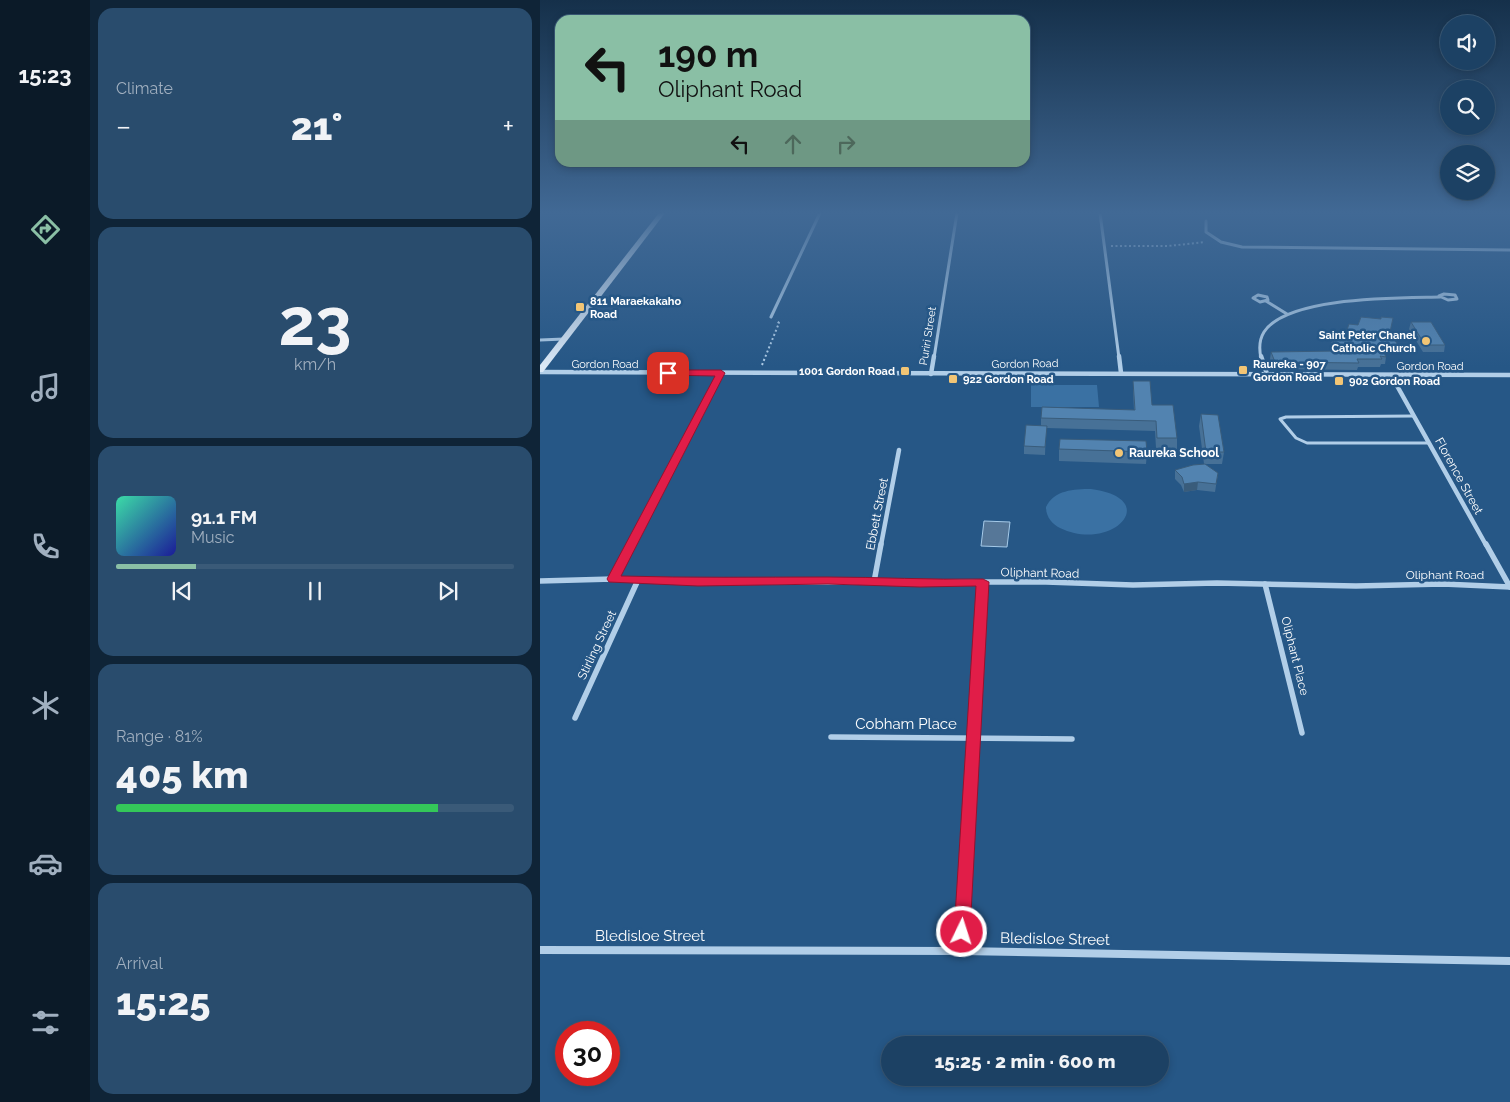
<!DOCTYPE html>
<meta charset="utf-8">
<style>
:root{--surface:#1c4164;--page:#294c6d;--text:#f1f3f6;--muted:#a0afbf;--line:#3a5a78;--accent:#8abfa5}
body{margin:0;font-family:Raleway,sans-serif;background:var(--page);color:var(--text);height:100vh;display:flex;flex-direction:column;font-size:19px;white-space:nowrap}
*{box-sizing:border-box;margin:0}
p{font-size:16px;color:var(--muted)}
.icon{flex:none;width:28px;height:28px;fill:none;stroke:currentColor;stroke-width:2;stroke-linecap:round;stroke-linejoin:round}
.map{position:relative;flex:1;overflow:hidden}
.details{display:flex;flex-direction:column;gap:8px;padding:8px;background:#0f2437;width:450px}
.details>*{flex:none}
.banner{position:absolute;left:15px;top:15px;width:475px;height:152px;border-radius:15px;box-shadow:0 2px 8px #0003,0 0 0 1px var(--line);background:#8abfa5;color:#111;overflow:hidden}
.fabs{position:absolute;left:900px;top:15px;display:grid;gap:10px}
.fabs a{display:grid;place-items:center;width:55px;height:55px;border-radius:50%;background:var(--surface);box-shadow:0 2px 8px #0003,0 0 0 1px var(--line);font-size:25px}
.speed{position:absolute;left:15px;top:1021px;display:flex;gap:10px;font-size:25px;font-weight:700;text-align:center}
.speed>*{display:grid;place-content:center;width:65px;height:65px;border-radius:50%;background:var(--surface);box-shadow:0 2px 8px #0003,0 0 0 1px var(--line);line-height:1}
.speed .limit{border:8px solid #d22;background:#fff;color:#111}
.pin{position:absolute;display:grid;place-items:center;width:42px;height:42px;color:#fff;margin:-21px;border-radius:10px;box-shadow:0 2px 8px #0006}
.me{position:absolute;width:55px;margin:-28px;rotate:4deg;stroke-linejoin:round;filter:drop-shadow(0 0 4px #0008)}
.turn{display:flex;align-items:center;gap:18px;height:105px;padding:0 20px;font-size:22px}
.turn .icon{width:65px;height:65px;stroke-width:2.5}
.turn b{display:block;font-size:35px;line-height:42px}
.lanes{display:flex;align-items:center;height:48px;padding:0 20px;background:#0003;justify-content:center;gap:25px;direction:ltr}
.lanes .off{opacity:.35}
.big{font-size:38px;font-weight:800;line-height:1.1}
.details .widget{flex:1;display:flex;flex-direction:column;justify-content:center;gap:8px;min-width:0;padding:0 18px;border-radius:15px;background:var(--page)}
.details .dial{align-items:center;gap:0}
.dial b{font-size:65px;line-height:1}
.song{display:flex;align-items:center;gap:15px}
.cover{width:60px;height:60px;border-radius:8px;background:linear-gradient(135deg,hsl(160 70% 55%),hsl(240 70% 35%))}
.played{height:5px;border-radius:2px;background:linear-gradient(90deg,var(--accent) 20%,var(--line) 20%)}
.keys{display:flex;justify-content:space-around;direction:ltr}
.heat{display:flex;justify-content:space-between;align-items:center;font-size:28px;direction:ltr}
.charge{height:8px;border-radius:4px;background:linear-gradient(90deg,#34c759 81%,var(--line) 0)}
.trip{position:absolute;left:341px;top:1036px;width:288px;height:50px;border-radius:25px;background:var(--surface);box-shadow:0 2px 8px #0003,0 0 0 1px var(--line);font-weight:800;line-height:50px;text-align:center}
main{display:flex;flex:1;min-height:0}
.tab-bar{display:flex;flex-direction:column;width:90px;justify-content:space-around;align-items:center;background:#0b1a28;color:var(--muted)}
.tab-bar .icon{width:35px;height:35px}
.tab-bar .on{color:var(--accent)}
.tab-bar b{font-size:22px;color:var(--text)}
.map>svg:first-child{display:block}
.green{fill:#3a71a3}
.water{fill:#567798;stroke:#a5cae9}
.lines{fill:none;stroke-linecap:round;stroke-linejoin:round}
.path{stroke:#b1cee8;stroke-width:2;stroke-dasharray:2 2.5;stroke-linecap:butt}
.service{stroke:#b1cee8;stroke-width:3}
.minor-far3{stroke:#b1cee8;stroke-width:3}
.minor-far2{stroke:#b1cee8;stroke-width:4.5}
.minor-far1{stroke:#b1cee8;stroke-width:5.5}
.minor{stroke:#b1cee8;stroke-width:8}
.secondary{fill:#dbe9f7;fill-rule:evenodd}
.wall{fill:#477197}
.shaded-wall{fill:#395c7b}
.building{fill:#5283b0;stroke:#395c7b}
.route{fill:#e11d48;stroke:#92132f}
.poi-dot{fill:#f2c575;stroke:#265786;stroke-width:2}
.labels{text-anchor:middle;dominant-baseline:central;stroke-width:5;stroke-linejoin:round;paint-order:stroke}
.far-poi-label{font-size:11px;font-weight:bold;fill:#fff;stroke:#265786;text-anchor:start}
.far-street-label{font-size:11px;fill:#fff;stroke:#265786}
.poi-label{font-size:12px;font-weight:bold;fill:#fff;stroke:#265786;text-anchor:start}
.street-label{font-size:12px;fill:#fff;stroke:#265786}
.near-street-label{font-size:15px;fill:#fff;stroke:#265786}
</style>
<main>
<nav class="tab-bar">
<b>15:23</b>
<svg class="icon on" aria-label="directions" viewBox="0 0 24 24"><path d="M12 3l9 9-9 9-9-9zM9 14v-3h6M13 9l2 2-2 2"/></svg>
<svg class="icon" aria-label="music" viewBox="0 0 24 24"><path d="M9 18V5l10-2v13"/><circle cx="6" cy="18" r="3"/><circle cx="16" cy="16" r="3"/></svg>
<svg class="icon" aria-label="phone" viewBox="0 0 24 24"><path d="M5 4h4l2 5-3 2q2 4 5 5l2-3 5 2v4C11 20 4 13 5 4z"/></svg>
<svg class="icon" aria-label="climate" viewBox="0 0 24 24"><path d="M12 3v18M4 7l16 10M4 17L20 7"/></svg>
<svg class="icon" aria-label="car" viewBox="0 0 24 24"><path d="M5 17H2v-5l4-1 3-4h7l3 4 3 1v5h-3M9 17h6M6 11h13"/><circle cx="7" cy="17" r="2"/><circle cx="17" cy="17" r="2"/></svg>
<svg class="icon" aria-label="filters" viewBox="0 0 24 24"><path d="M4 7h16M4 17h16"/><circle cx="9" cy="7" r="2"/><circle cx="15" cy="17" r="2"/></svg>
</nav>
<section class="details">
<div class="widget"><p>Climate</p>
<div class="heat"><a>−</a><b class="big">21°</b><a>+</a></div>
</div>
<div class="widget dial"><b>23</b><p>km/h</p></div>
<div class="widget">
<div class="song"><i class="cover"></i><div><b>91.1 FM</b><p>Music</p></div></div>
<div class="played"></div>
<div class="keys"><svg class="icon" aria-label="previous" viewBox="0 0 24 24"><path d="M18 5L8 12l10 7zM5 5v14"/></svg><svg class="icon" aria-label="pause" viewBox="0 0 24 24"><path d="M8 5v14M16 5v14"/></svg><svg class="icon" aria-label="next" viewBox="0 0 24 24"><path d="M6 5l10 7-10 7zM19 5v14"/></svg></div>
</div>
<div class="widget"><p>Range · 81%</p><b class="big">405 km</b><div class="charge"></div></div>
<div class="widget"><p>Arrival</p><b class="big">15:25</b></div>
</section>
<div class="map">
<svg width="970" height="1102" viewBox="0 0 970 1102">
<rect width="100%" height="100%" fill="#265786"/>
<!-- green -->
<g class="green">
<polygon points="491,385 557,385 559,407 491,407"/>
<path d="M551 489C624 499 571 553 520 528 512 524 506 517 506 507 514 490 534 489 551 489Z"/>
</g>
<!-- water -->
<polygon class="water" points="444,521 470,522 467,547 441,546"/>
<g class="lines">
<!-- path -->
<g class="path">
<polyline points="571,246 628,246 665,242"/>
<polyline points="222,365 239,323 236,320"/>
</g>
<!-- service -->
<polyline class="service" points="874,416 746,417 740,419 756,438 767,443 889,443"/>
<!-- minor-far3 -->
<g class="minor-far3">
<polyline points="560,213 579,358"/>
<polyline points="666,221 666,232 681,242 702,247 970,250"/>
<polygon points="904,294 915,295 917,299 908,300 899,296"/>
<polygon points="718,295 727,297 728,300 720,302 713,298"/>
<polyline points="726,301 747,314"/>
<polyline points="231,317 280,213"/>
<polyline points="0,340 24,339"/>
<polyline points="394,358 417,213"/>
<path d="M721 358C719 349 719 340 724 332 747 296 860 298 900 297"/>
</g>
<!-- minor-far2 -->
<g class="minor-far2">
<polyline points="579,356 581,373"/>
<polyline points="721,356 727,374"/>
<polyline points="0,372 970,375"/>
<polyline points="391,374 394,356"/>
<polyline points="851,375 946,545"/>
<polyline points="91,545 181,373"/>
<polyline points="341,545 359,450"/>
</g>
<!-- minor-far1 -->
<g class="minor-far1">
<polyline points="946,544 970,587"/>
<polyline points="73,579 92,544"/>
<polyline points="0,581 73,579 198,582 506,582 593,585 677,583 816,586 903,584 970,587"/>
<polyline points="334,582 341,544"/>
<polyline points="725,584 762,733"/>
<polyline points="35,718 98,580"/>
<polyline points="291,737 532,739"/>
<polyline points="431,788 443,582"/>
</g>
<!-- minor -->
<g class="minor">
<polyline points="0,950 421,951 970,961"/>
<polyline points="421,951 431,786"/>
</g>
<!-- secondary -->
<polygon class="secondary" points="119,213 125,213 3,372 0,372 0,365"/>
</g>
<!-- wall -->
<g class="wall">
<polygon points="871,322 905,345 904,352 883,352 869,329"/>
<polygon points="850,332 859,347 857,354 845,354 846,357 845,364 841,364 840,367 818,367 817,370 734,369 730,359 731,352 793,351 791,346 792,339 804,339"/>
<polygon points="593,381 637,438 637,449 616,448 615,431 506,428 505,455 484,454 484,446 501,426 501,418 594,410 593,391"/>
<polygon points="661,414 684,452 682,464 664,464 659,426"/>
<polygon points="519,449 607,452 606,464 519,461"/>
<polygon points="635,470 678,473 675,492 657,490 644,492 641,485 635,479"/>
</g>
<!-- shaded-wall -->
<polygon class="shaded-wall" points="658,482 657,490 644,492 644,484"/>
<!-- building -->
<g class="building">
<polygon points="821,317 841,319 841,317 853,318 850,332 859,347 841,347 846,357 840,356 842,359 817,359 819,363 735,362 731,352 798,351 792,339 804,339 809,324 818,325"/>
<polygon points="871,322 891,322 905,345 885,345"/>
<polygon points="593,381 610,381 612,405 633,405 637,438 617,438 616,421 501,418 502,407 595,410"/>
<polygon points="661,414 678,415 684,452 666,452"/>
<polygon points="486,425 507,426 505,447 484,446"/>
<polygon points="520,439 606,441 607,452 519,449"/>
<polygon points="665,464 678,473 676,484 658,482 644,484 642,477 635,470 653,465"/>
</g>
<!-- sky -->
<linearGradient id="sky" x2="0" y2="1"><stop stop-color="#15304a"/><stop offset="0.58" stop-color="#416995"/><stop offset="1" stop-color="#416995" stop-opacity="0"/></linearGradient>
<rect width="970" height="367" fill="url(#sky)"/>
<!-- route -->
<path class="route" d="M128 370H181L185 373 81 576C150 578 218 577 287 577 339 577 390 580 443 579L449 582 430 932 428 937 422 939 416 937 414 932 436 586 380 587 288 584 158 586 69 582 67 579 175 376 124 375V371Z"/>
<!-- markers -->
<g class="poi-dot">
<rect x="35" y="302" width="10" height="10" rx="2.5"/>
<circle cx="886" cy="341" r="5"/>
<rect x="698" y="365" width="10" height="10" rx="2.5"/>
<rect x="360" y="366" width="10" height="10" rx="2.5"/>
<rect x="408" y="374" width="10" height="10" rx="2.5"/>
<rect x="794" y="376" width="10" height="10" rx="2.5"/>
<circle cx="579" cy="453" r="5"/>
</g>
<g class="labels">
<!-- far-poi labels -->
<g class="far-poi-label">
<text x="50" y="301">811 Maraekakaho<tspan x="50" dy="13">Road</tspan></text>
<text x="876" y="335" text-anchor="end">Saint Peter Chanel<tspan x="876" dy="13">Catholic Church</tspan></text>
<text x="713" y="364">Raureka - 907<tspan x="713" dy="13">Gordon Road</tspan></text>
<text x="355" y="371" text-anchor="end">1001 Gordon Road</text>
<text x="423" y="379">922 Gordon Road</text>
<text x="809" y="381">902 Gordon Road</text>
</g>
<!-- far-street labels -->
<g class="far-street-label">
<text transform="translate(388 336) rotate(-81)">Puriri Street</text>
<text x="65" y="364">Gordon Road</text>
<text transform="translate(485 364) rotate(-1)">Gordon Road</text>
<text x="890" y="366">Gordon Road</text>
</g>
<!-- poi labels -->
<g class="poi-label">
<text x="589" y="453">Raureka School</text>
</g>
<!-- street labels -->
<g class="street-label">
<text transform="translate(919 476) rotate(61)">Florence Street</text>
<text transform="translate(337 514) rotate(-79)">Ebbett Street</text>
<text transform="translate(500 573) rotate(1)">Oliphant Road</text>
<text x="905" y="575">Oliphant Road</text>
<text transform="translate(57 645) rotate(-65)">Stirling Street</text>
<text transform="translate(755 656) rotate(76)">Oliphant Place</text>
</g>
<!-- near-street labels -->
<g class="near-street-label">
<text x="366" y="724">Cobham Place</text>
<text x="110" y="936">Bledisloe Street</text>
<text transform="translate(515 939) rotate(1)">Bledisloe Street</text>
</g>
</g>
</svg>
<div class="fabs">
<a><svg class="icon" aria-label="sound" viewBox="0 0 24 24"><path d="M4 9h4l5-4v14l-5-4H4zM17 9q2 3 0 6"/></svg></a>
<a><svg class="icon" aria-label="search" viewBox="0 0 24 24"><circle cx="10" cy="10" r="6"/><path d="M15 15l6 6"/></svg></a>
<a><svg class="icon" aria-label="layers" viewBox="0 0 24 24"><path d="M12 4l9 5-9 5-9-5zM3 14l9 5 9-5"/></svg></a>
</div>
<div class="speed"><div class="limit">30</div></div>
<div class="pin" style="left:128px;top:373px;background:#d93025"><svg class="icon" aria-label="arrive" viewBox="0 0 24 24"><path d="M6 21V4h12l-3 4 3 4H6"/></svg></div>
<svg class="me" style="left:422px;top:932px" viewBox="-20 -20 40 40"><circle r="17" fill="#e11d48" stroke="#fff" stroke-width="3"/><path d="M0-11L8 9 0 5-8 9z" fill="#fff"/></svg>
<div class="trip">15:25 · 2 min · 600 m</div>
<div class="banner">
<div class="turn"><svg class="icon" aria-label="left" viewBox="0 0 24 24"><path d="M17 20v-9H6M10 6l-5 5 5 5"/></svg><div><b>190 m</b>Oliphant Road</div></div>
<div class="lanes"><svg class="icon" aria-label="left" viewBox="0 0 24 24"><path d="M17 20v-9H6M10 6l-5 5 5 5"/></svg><svg class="icon off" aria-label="ahead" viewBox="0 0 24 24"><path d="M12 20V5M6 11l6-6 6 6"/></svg><svg class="icon off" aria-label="right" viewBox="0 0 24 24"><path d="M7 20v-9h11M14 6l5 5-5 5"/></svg></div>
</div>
</div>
</main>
